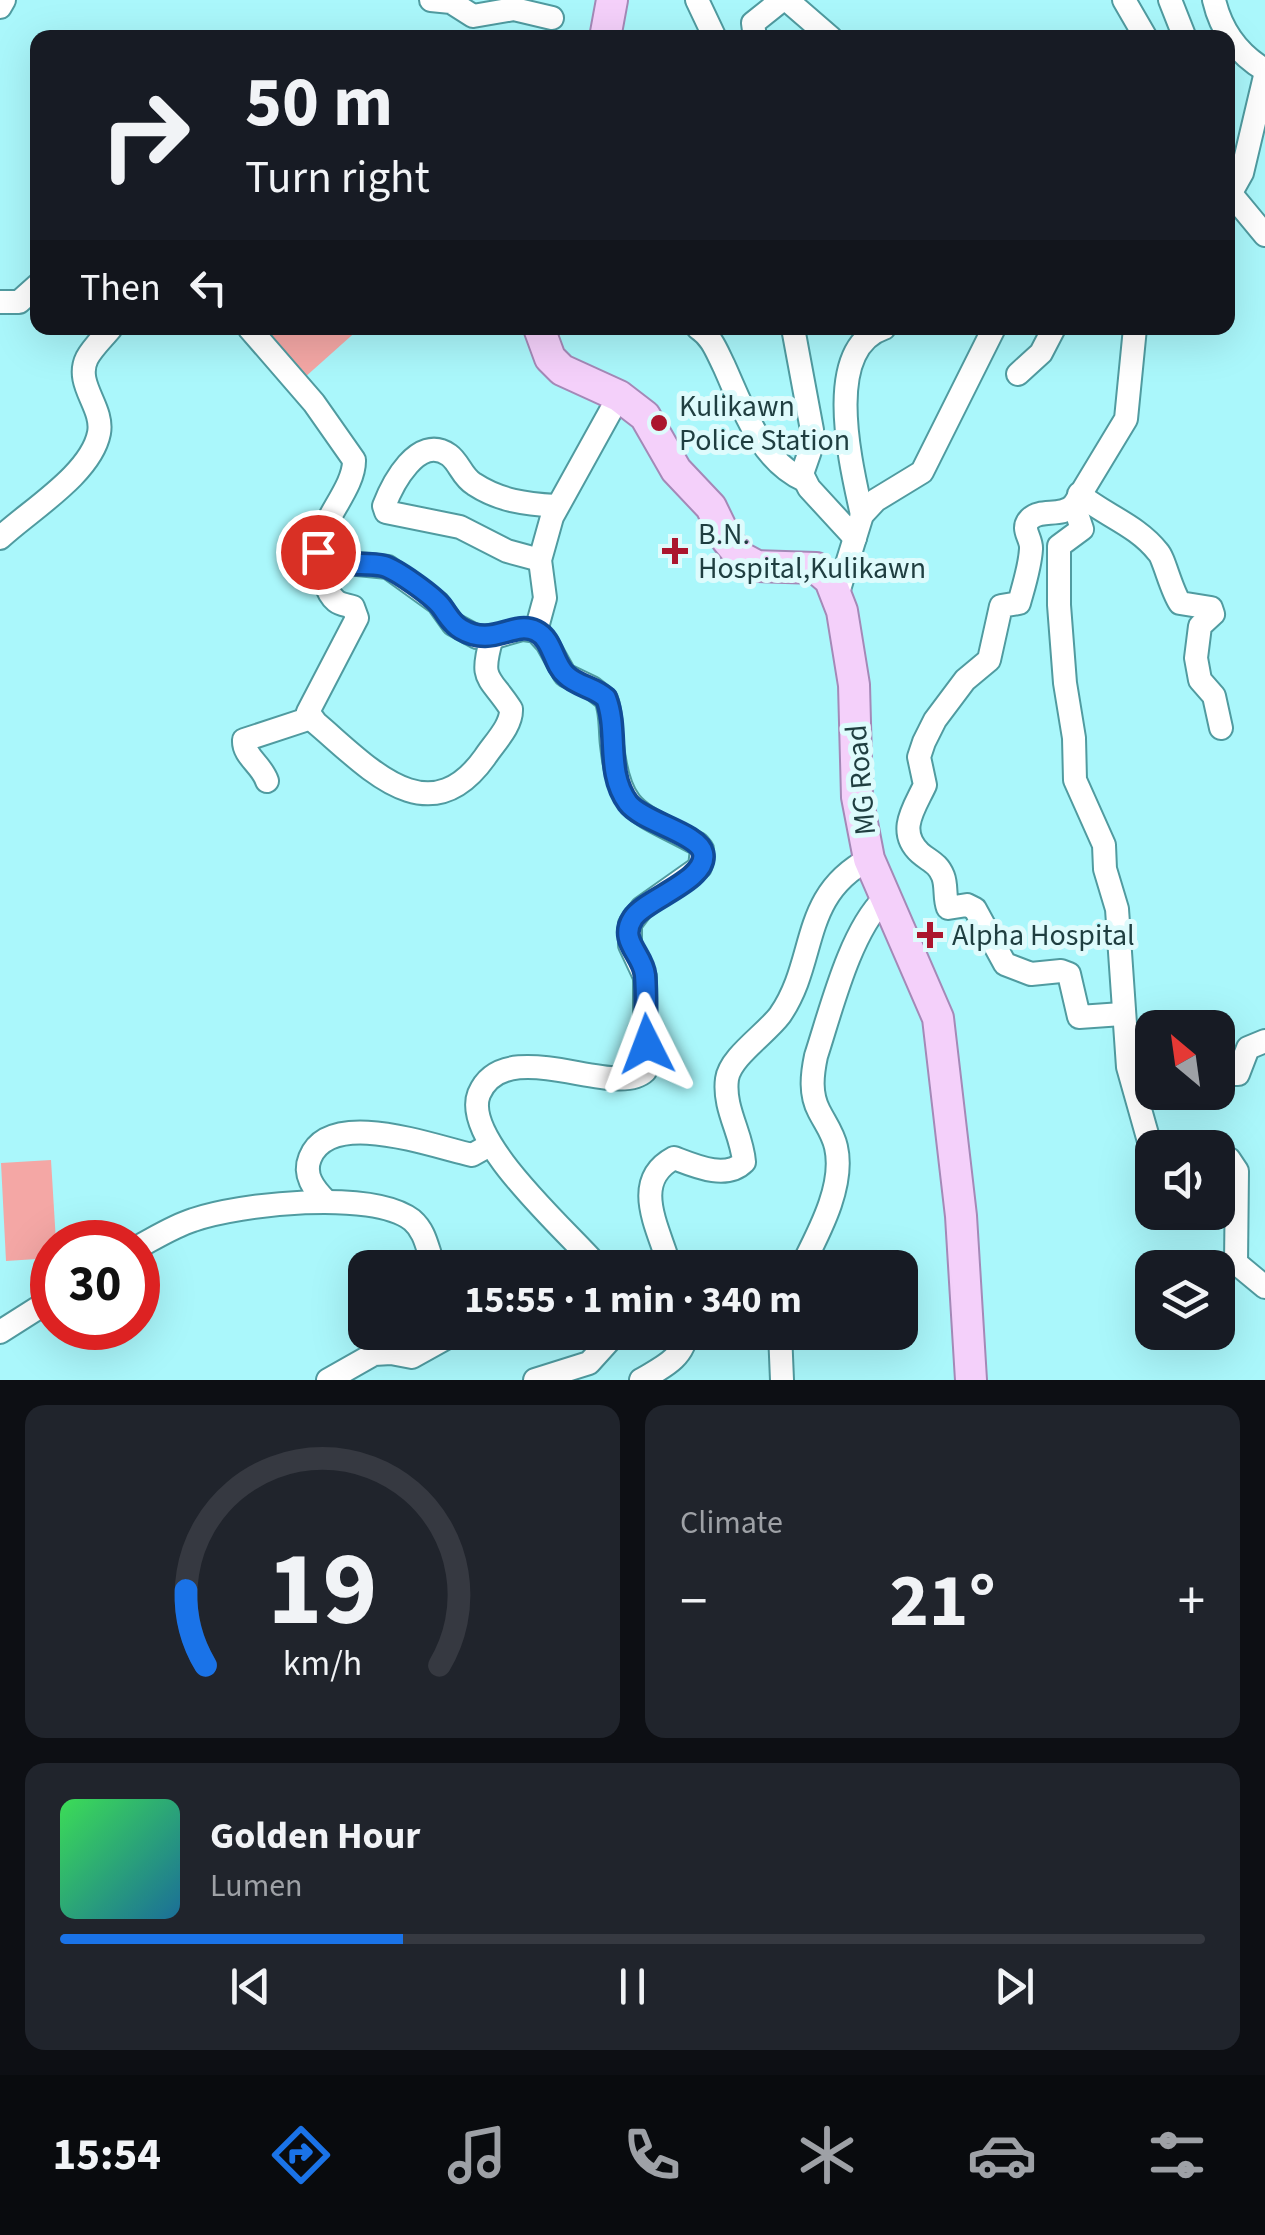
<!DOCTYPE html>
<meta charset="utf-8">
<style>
:root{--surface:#171b24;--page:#20242c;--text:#f1f3f6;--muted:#9ea1a6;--line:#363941;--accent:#1a73e8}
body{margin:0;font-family:"Source Sans 3",sans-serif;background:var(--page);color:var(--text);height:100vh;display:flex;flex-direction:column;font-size:38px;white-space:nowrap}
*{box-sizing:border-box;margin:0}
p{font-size:32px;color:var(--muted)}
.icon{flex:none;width:55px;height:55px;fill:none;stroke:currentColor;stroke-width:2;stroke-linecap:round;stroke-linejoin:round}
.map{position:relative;height:1380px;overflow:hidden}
.sheet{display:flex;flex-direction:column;gap:25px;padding:25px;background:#0d0f14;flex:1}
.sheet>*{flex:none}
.guide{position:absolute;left:30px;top:30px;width:1205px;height:305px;border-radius:20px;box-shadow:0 10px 40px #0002;background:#171b24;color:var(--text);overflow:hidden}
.needle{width:65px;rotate:331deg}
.buttons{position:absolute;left:1135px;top:1010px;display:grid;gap:20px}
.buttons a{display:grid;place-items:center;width:100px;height:100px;border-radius:20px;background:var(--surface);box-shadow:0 10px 40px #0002;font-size:50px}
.speed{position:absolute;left:30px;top:1220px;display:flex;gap:20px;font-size:50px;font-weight:700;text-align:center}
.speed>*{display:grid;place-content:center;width:130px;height:130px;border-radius:50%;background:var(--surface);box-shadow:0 10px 40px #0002;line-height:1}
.speed .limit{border:15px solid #d22;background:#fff;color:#111}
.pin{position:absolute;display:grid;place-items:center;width:85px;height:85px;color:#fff;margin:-42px;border:5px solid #fff;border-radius:50%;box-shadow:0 2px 10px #0007}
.me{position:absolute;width:110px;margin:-55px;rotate:357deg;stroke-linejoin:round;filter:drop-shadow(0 0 8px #0008)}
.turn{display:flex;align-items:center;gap:35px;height:210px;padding:0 50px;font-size:45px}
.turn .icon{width:130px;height:130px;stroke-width:2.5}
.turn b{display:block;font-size:70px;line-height:85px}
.then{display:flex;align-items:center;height:95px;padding:0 50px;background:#0003;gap:20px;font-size:38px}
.big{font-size:75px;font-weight:700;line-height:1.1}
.sheet .card{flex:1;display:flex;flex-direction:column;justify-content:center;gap:15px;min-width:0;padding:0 35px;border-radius:20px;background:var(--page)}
.sheet .dial{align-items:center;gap:0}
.dial svg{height:260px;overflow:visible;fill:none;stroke:var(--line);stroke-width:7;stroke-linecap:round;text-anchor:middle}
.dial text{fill:var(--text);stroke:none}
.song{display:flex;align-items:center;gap:30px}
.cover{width:120px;height:120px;border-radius:15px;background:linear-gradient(135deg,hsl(130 70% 55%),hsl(200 70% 35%))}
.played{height:10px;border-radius:5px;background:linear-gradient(90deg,var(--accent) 30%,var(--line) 30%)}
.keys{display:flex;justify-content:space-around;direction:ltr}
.heat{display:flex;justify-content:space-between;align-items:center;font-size:55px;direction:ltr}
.sheet .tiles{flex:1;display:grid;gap:25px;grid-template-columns:1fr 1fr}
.card:last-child{grid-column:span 2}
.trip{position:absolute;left:348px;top:1250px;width:570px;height:100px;border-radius:20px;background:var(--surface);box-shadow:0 10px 40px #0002;font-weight:700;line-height:100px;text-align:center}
.tabs{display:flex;height:160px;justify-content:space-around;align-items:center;background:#090b0e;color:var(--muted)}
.tabs .icon{width:70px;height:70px}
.tabs .current{color:var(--accent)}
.tabs b{font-size:45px;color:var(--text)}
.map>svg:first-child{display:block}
.green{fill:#f4a7a5}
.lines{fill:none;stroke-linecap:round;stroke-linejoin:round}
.minor-casing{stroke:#509ba0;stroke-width:26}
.major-casing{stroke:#a489b7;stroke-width:34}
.minor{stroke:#fff;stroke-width:22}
.major{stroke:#f4d0fa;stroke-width:30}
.route-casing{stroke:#114b97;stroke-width:25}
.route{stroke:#1a73e8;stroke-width:18}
.poi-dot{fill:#ab152d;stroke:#defbfc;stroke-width:4}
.labels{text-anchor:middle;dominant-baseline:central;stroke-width:10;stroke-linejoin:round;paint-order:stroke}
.poi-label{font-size:30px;fill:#1f3e40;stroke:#defbfc;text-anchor:start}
.street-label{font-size:30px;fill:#1f3e40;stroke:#defbfc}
</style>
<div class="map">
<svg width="1265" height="1380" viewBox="0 0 1265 1380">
<rect width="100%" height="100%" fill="#aaf7fb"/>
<!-- green -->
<g class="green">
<polygon points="259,328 360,328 304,378"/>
<polygon points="51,1160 56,1242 52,1242 52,1258 6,1261 1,1163"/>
</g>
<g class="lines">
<!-- minor casing -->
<g class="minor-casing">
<g id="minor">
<polyline points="431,0 451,2 473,16 514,9 552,18"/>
<polyline points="697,0 715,38"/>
<polyline points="787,0 831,38"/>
<polyline points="1124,0 1146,38"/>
<polyline points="1170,0 1185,38"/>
<path d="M1214 0C1221 30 1238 54 1265 70"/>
<polyline points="0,7 4,0"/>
<polyline points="755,38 753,23 782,0"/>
<polyline points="1231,194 1265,235"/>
<polyline points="1228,198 1242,173 1265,76"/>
<polyline points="0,302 19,302 38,285"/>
<path d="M249 328 314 403 354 460C355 491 312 528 320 556L327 561 388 567 438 603 453 624 477 637 498 636 522 629 536 631 547 643 565 675 592 688 606 699C612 714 610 729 612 745 620 817 641 812 698 844L702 849 700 867 642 908 630 924V945L645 977V1071C615 1100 505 1032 479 1094 461 1140 571 1234 599 1268"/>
<path d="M698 328C712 337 717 352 724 366 743 408 760 460 804 480"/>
<polyline points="793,328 812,430 811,448 802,474 809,488 855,538"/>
<polyline points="1135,328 1126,419 1074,505 1082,529 1059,546 1059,605 1065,683 1074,738 1075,780 1104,845 1105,869 1117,909 1128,1067 1152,1152"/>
<polyline points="1018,374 1041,353 1054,328"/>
<path d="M1079 494C1104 515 1137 525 1158 552 1164 558 1171 590 1180 603L1211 608 1213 614 1200 626 1196 658 1200 680 1214 696 1221 728"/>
<path d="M1074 505C1061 518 1041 508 1030 519 1020 529 1032 538 1031 549 1030 567 1024 585 1019 603L1001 606 989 660 965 680 935 720 924 742 919 757 925 785C915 807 896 831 920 853 929 861 938 863 943 876 947 886 944 898 948 908L967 905 975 909 1005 964 1031 974 1061 971 1069 974 1079 1017 1122 1014"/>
<path d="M862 515C852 468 821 349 884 328"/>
<path d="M0 538C30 510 91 474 99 433 104 407 74 384 87 358 93 347 104 337 111 328"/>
<path d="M323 559C322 571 325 592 336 601 341 605 348 605 353 607L357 618 308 712 316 723C367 766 428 837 485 757 494 743 512 726 511 709 489 675 479 682 492 637"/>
<path d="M540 560 507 551 460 527 386 512 384 506C392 485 418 433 449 455 459 462 462 477 474 484 500 501 526 504 556 506"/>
<polyline points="837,596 862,515 876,500 922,472 994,328"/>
<polyline points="536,631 545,598 540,560 552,517 619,396"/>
<path d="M267 781C262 765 243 756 244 740L311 718"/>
<polyline points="1218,1059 1227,1058 1233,1074 1238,1074 1248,1048 1265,1041"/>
<polyline points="1202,1096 1203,1092"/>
<polyline points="1218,1157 1229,1159 1237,1171 1236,1263 1265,1287"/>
<path d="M325 1200C314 1189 303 1175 310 1158 330 1107 434 1147 472 1155L490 1145"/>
<path d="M138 1247C155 1238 174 1226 193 1220 239 1204 372 1189 412 1220 427 1233 427 1251 435 1268"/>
<path d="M670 1268C660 1230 629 1182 674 1158 695 1166 726 1180 744 1162 742 1134 723 1108 727 1079 730 1057 766 1034 780 1015 818 960 799 896 869 859"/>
<path d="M801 1268C818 1234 845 1186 836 1147 833 1133 825 1123 819 1111 810 1094 812 1075 816 1056 831 1010 850 932 884 899"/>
<polyline points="0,1332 52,1299"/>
<polyline points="780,1332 782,1380"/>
<polyline points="328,1380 374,1354 391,1353 412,1357 457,1332"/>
<polyline points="535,1380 589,1363 617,1332"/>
<path d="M641 1380C661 1368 685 1358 686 1332"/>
</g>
</g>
<!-- major casing -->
<g class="major-casing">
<g id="major">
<polyline points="605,38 612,0"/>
<polyline points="539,328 550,358 562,370 619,396 645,416 676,470 711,507 727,540 742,558 757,566 816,568 830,580 842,611 854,685 857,797 869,859 938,1018 961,1216 971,1380"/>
</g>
</g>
<!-- minor -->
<use href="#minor" class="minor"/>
<!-- major -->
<use href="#major" class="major"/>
</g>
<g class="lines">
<!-- route casing -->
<g class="route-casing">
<path id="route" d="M318 552C333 571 363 560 384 566 397 570 432 595 441 606 448 615 451 623 461 629 493 648 513 620 536 631 553 639 553 664 566 675 577 686 594 687 606 698 619 731 605 772 628 803 642 822 699 833 703 853 709 880 645 899 633 918 618 941 643 954 645 975 647 998 645 1021 647 1044"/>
</g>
<!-- route -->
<use href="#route" class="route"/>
</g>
<!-- markers -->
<g class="poi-dot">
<circle cx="659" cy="423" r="10"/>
<path d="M670 536h10v10h10v10h-10v10h-10v-10h-10v-10h10z"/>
<path d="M925 920h10v10h10v10h-10v10h-10v-10h-10v-10h10z"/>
</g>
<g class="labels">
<!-- poi labels -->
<g class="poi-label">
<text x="679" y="406">Kulikawn<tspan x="679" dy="34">Police Station</tspan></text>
<text x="698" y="534">B.N.<tspan x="698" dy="34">Hospital,Kulikawn</tspan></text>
<text x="952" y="935">Alpha Hospital</text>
</g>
<!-- street labels -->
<g class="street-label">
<text transform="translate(861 780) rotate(-95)">MG Road</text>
</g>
</g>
</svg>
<div class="buttons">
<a><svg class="needle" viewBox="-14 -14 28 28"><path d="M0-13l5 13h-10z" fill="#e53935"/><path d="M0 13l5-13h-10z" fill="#9ea1a6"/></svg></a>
<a><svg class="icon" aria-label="sound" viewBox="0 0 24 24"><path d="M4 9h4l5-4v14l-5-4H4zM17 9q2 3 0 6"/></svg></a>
<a><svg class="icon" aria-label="layers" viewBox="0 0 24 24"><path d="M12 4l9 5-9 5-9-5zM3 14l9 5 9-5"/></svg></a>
</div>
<div class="speed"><div class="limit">30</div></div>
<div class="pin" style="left:318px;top:552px;background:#d93025"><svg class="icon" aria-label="arrive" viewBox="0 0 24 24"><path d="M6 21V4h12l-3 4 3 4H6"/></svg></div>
<svg class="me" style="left:647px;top:1044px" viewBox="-20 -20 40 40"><path d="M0-17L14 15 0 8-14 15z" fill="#1a73e8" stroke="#fff" stroke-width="4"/></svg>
<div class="trip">15:55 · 1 min · 340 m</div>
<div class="guide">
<div class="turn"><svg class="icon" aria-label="right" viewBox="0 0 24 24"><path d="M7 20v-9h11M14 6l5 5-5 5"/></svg><div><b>50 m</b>Turn right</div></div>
<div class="then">Then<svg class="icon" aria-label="left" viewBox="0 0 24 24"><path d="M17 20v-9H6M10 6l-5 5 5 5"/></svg></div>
</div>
</div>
<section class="sheet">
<div class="tiles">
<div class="card dial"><svg viewBox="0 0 100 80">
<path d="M14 69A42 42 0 1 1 86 69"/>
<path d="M14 69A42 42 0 0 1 8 46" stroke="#1a73e8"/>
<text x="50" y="56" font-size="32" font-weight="700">19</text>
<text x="50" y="72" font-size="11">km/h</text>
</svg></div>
<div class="card"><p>Climate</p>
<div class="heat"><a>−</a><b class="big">21°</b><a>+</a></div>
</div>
<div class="card">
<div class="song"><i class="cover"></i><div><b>Golden Hour</b><p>Lumen</p></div></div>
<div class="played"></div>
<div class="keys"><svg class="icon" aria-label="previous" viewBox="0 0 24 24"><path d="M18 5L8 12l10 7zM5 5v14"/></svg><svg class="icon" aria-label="pause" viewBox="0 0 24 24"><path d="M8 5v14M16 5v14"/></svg><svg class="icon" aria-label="next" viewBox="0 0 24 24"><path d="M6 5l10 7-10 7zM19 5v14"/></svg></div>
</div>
</div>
</section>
<nav class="tabs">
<b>15:54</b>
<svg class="icon current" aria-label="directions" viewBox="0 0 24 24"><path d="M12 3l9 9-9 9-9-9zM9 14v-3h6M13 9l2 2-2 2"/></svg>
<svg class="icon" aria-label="music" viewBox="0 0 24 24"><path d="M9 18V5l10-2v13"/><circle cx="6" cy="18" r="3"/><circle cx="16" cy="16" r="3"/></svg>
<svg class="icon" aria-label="phone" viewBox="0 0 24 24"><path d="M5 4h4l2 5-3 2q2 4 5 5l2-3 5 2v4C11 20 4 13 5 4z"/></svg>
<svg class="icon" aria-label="climate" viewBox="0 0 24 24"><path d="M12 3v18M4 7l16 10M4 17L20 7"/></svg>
<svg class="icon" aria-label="car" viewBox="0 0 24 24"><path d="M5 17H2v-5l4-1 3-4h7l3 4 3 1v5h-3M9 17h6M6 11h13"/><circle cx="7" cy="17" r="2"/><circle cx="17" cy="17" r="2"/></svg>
<svg class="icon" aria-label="filters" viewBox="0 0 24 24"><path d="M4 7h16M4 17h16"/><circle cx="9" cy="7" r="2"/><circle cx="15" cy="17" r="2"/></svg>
</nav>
